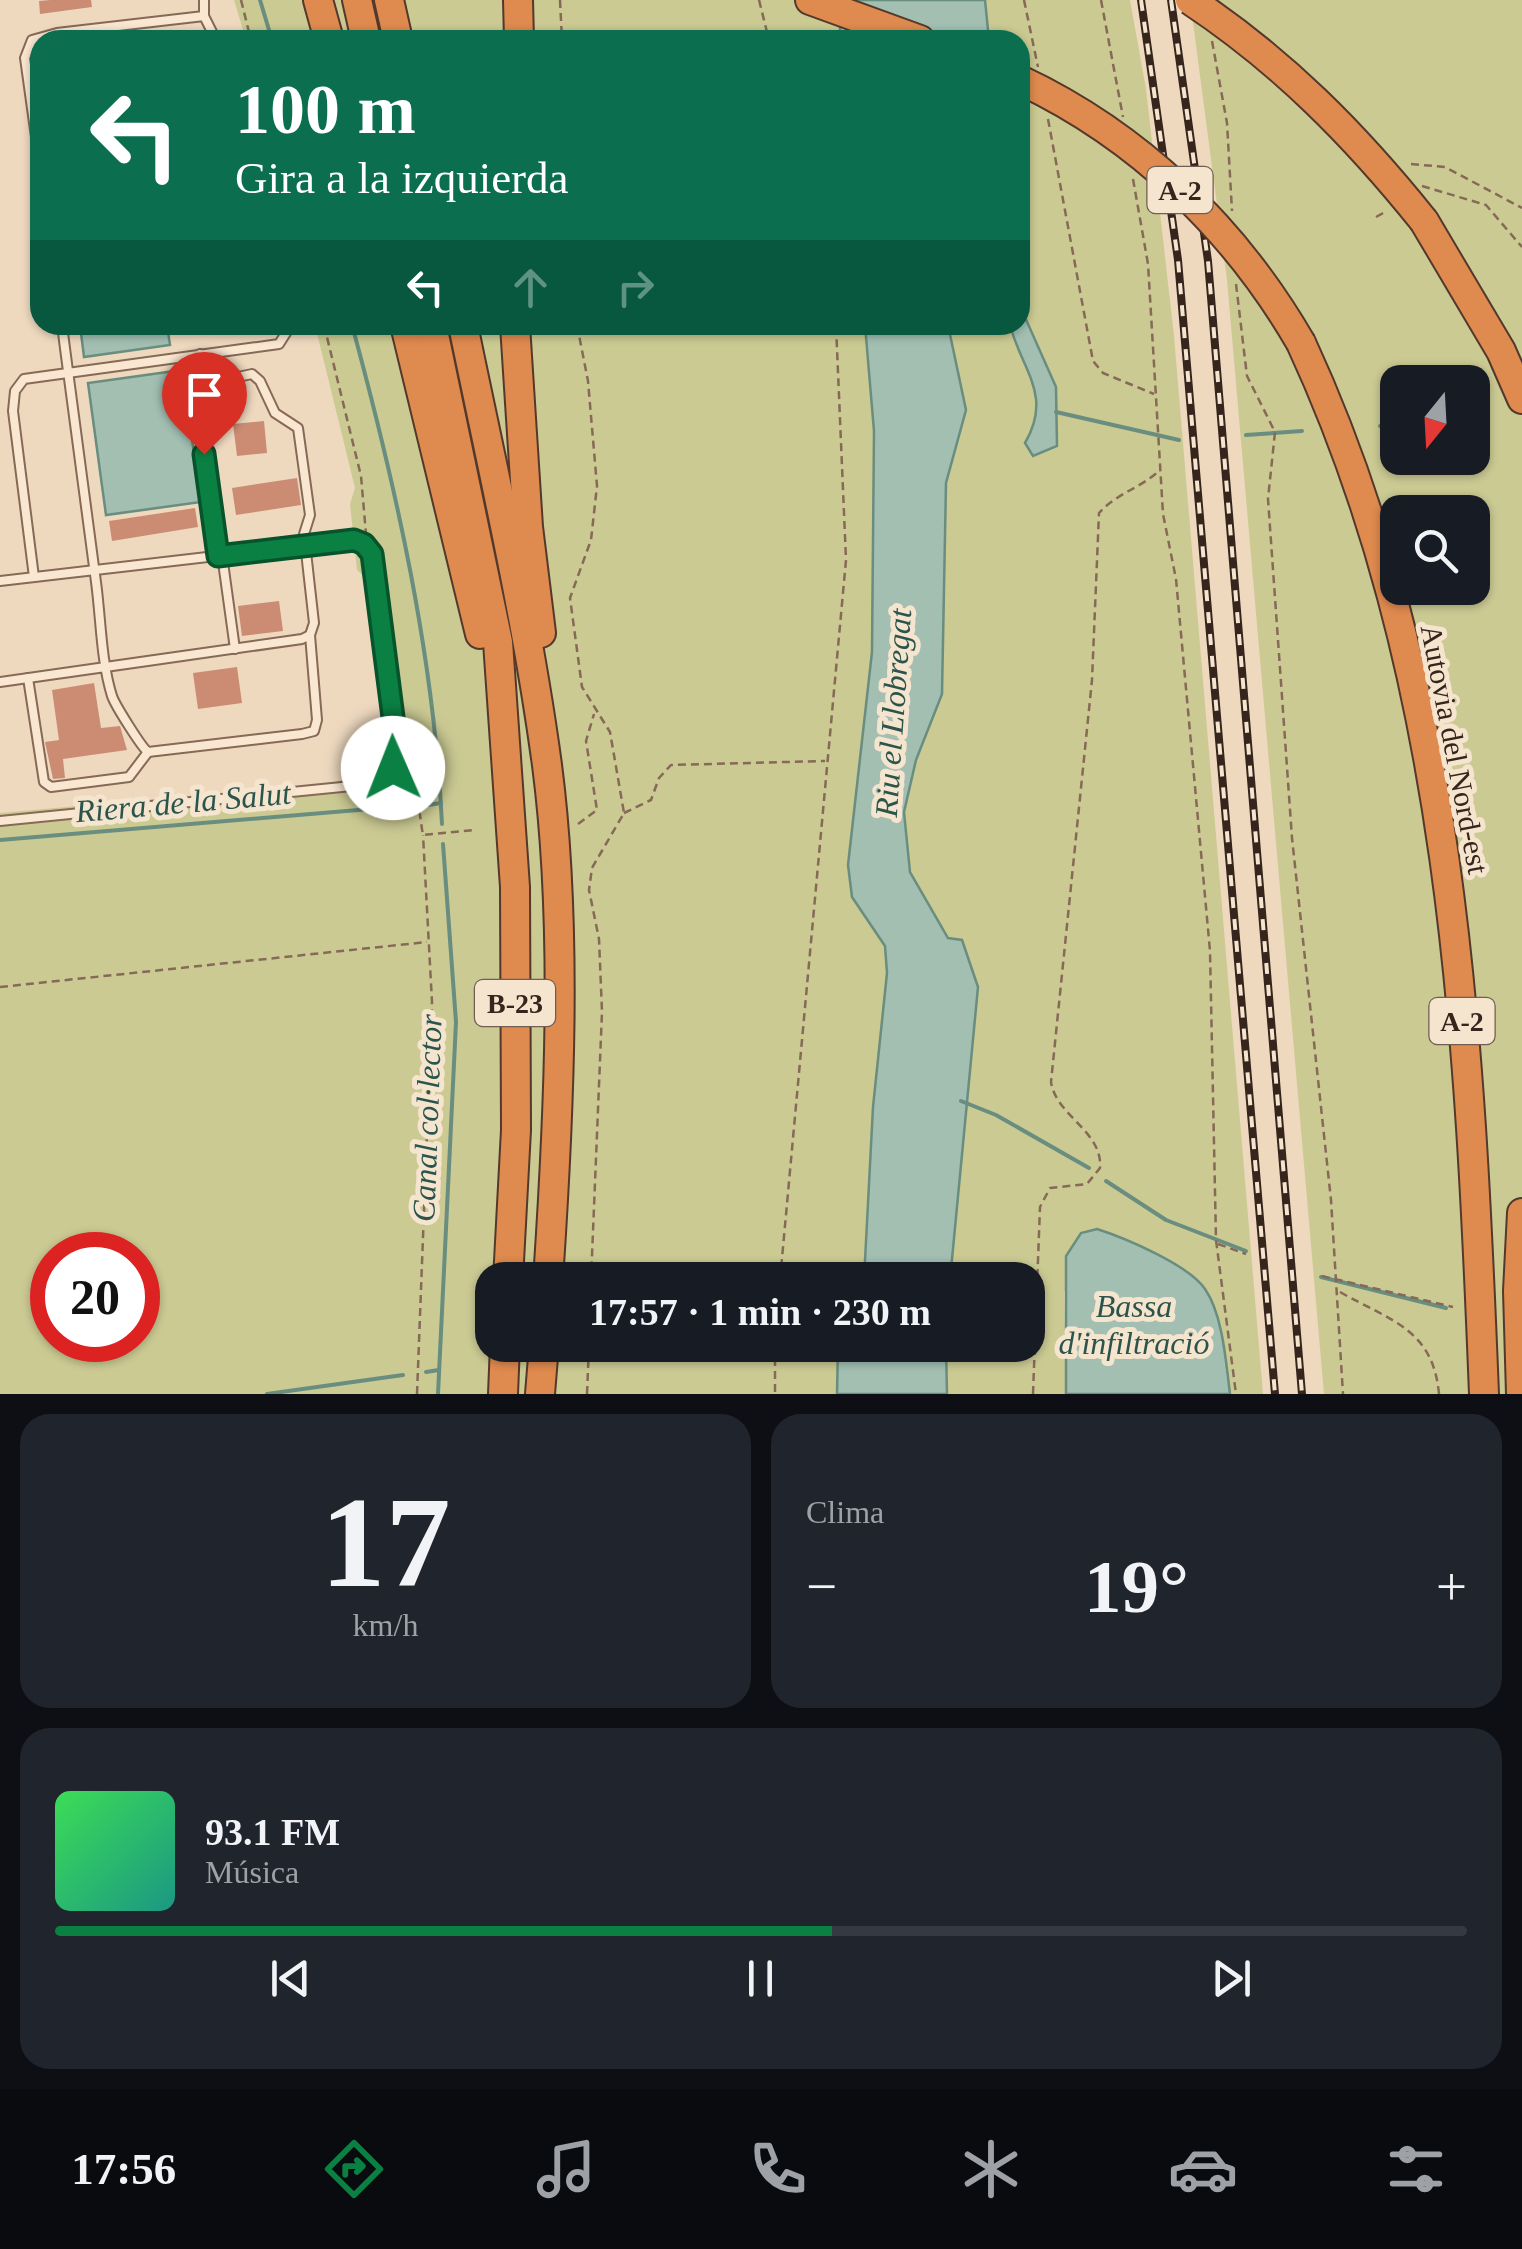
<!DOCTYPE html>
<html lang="es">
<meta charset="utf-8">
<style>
:root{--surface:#171b24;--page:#20242c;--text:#f1f3f6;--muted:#9ea1a6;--line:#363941;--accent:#0b8043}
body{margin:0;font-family:Georgia,serif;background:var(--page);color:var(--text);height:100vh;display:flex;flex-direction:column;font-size:38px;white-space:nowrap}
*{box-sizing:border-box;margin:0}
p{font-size:32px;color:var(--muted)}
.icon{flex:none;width:55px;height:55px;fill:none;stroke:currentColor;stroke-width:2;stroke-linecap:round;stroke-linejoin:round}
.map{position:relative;height:1394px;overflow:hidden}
.sheet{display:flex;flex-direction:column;gap:20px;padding:20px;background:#0d0f14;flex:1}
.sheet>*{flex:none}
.top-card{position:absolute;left:30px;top:30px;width:1000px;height:305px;border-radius:30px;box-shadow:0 2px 8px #0004;background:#0b6e4f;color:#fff;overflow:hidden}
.needle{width:65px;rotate:198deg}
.fabs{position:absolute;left:1380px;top:365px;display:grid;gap:20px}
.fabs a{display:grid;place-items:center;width:110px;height:110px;border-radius:20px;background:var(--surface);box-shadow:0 2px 8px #0004;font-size:50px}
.speed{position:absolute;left:30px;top:1232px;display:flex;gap:20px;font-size:50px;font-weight:700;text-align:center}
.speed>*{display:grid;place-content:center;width:130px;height:130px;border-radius:50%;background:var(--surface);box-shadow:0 2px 8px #0004;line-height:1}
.speed .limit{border:15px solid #d22;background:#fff;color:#111}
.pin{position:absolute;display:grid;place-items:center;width:85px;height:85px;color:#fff;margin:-102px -42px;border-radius:50% 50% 50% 0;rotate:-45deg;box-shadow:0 0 10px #0007}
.pin .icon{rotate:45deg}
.me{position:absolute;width:110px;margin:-55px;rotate:359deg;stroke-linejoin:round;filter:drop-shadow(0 0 8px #0008)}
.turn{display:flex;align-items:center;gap:35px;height:210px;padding:0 40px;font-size:45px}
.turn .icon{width:130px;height:130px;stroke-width:2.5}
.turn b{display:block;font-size:70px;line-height:85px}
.lanes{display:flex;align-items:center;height:95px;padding:0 40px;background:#0003;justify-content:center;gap:50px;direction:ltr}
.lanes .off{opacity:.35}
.big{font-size:75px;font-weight:700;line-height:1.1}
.sheet .tile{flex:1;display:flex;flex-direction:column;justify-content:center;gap:15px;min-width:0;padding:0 35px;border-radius:30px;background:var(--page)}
.sheet .dial{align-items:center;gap:0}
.dial b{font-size:130px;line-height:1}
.song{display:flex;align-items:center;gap:30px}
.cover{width:120px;height:120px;border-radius:15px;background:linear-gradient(135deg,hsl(130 70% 55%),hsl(170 70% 35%))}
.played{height:10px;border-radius:5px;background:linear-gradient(90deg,var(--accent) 55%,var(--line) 55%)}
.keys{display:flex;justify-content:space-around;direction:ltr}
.heat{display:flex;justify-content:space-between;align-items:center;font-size:55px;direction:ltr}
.sheet .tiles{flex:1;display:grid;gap:20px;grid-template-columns:1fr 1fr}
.tile:last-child{grid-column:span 2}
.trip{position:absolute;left:475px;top:1262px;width:570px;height:100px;border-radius:30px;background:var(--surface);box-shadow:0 2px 8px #0004;font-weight:700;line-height:100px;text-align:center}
.menu{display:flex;height:160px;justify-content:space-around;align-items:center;background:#090b0e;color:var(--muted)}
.menu .icon{width:70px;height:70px}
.menu .active{color:var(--accent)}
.menu b{font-size:45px;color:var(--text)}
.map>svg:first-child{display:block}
.green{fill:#cbca93;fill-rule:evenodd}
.water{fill:#a2bfb2;stroke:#698d7f;stroke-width:2.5}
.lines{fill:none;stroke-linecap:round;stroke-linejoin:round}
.stream{stroke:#698d7f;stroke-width:4}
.building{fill:#cc8c74}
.lane-casing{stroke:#866957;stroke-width:12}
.highway-casing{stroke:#53392c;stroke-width:32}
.path{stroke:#866957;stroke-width:2.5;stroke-dasharray:8 5;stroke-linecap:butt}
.lane{stroke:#f9e7d1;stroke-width:8}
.highway{stroke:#df8a4e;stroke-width:28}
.rail-casing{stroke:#35251c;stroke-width:8}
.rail{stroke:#f5e4ce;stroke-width:4;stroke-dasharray:11;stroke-linecap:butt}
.highway-bridge-casing{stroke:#53392c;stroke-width:32;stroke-linecap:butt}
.highway-bridge{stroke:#df8a4e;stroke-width:28}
.route-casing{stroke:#07532c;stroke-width:25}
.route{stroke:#0b8043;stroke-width:18}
.labels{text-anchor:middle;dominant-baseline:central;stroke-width:10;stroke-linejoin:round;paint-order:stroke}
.shield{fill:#f5e4ce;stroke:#6f5e51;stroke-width:2.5}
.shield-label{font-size:28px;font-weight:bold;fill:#35251c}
.street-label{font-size:30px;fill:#35251c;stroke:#f5e4ce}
.water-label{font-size:32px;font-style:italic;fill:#2b554c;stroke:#f5e4ce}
</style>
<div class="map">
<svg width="1522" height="1394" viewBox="0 0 1522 1394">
<rect width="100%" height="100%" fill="#eed9bf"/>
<!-- green -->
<g class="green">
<polygon points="234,0 840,0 840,40 246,40"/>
<polygon points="985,0 1130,0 1146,89 1174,336 1263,1394 1230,1394 1225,1356 1164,1259 1097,1229 1064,1292 1066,1394 947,1394 946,1345 1028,1345 1028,1280 950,1280 978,987 910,872 904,812 916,760 942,694 946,483 966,410 948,325 1010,325 1034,382 1037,421 1057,445 1020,306 1020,40 989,40"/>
<path d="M1190 0H1522V1394H1324L1227 280ZM1398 382H1472V458H1398ZM1398 512H1472V588H1398Z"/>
<path d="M315 325H865L874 431 872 652 848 865 852 897 885 946 887 973 873 1107 864 1280H492V1345H838L837 1394H0V813L332 783 368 772 385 738 367 579 357 570 350 504 355 488ZM52 1255H138V1340H52Z"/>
</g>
<!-- water -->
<g class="water">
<polygon points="840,0 985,0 989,40 840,40"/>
<path d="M1020 306 1056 387 1057 446 1033 456 1025 443C1053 395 1022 371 1010 325H1020Z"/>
<polygon points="80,325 167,325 170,345 84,357"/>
<polygon points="865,325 948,325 966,410 946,483 942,694 916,760 904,812 910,872 948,938 962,940 978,987 950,1280 864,1280 873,1107 887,973 885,946 852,897 848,865 872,652 874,431"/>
<polygon points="182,370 201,502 106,515 88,383"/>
<path d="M1097 1229C1125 1238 1189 1265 1205 1289 1223 1315 1226 1363 1230 1394H1066V1256L1081 1233Z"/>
<polygon points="838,1345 946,1345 947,1394 837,1394"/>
</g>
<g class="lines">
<!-- stream -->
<g class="stream">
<polyline points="260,0 272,40"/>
<path d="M352 325C396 487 434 656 442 824"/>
<polyline points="1056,412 1179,440"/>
<polyline points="1380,426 1398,424"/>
<polyline points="1246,435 1302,431"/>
<polyline points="428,805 441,803"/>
<polyline points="0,840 370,809"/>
<polyline points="961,1101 996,1115 1089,1168"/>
<polyline points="1106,1181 1166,1220 1246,1251"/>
<polyline points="1321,1277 1446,1308"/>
<polyline points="426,1372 439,1370"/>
<polyline points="267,1394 403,1375"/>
<polyline points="438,1394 456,1022 443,844"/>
</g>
</g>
<!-- building -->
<g class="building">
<polygon points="50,0 91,0 92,7 40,14 39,1"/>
<polygon points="264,421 267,453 237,456 233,424"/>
<polygon points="297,478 301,505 236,515 232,488"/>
<polygon points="195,508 198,527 112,541 109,521"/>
<polygon points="279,601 283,631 242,636 238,606"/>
<polygon points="237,667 242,703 198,709 193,673"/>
<polygon points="94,683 101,728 120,726 127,750 63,759 65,778 53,779 45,742 59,740 52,690"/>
</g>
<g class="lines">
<!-- lane casing -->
<g class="lane-casing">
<g id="lane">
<polyline points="204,16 216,40"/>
<polyline points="40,166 25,58 32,40 57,33 204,16 204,0"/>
<polyline points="200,354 195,386 218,556"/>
<polyline points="195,386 252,374 260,381 275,413 298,428 310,515 304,534 314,623 310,635"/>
<polyline points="222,555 235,649"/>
<polyline points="34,577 13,411 15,391 24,379 279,344 291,325"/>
<polyline points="0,581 354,540 364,543 372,554 395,756 388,776 352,786 0,821"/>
<polyline points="28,678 44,782 51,787 129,777 148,752"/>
<path d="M0 682C101 668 201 653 302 639L310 635 317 720 314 731 302 734 148 752C142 748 115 705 112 696 101 661 101 619 96 582 85 497 73 411 62 325"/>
</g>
</g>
<!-- highway casing -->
<g class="highway-casing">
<g id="highway">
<polyline points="318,0 329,40"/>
<polyline points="357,0 366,40"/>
<polyline points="389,0 398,40"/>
<polyline points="518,0 519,40"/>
<polyline points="810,0 920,40"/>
<polyline points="1424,221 1501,351 1522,399"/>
<polyline points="405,325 480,634"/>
<polyline points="432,325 498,642 515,887 516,1130 508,1280"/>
<path d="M463 325C493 471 527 617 547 765 568 926 559 1117 548 1280"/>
<polyline points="515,325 528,527 541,633"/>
<path d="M1301 343C1453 671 1470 1038 1484 1394"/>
<polyline points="503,1394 505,1345"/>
<polyline points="540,1394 544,1345"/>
<polyline points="1521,1394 1518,1291 1522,1213"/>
</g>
</g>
<!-- path -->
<g class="path">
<polyline points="241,0 251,40"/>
<polyline points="560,0 562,40"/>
<polyline points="759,0 769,40"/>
<polyline points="1024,0 1038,67"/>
<polyline points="1101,0 1123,117"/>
<polyline points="1212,41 1227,123 1232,211"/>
<polyline points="1048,119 1093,361 1103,373 1154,394"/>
<polyline points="1411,164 1445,167 1522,208"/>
<polyline points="1133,179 1148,264 1163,514 1176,579 1210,951 1216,1240 1236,1394"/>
<polyline points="1422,186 1486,205 1522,247"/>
<polyline points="1376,217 1387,211"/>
<polyline points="1236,284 1247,376 1275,432 1268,499 1292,838 1331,1200 1343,1394"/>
<polyline points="324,325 361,476 366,534"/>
<polyline points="577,325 588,381 597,486 591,540 570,598 582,687 610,732 624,813 592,868 589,890 599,939 602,1012 591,1280"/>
<path d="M399 780C420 789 419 814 423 835L475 830"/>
<polyline points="624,813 651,800 659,778 671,765 825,761"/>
<polyline points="578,824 597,810 586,741 594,714"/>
<polyline points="0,987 427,942"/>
<polyline points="1218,1244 1246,1254"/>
<polyline points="1322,1276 1453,1307"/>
<polyline points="780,1280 846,560 836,325"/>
<path d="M1340 1292C1391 1321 1433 1329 1439 1394"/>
<polyline points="775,1345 775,1394"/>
<polyline points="417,1394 432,1002 423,835"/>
<polyline points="587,1394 589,1345"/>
<path d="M1033 1394 1040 1207 1050 1188 1087 1184 1100 1168C1103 1131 1056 1116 1051 1082L1092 680 1099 513C1117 493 1141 488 1160 470"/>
</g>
<!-- lane -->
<use href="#lane" class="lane"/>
<!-- highway -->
<use href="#highway" class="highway"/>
<!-- rail casing -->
<g class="rail-casing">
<g id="rail">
<polyline points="1141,0 1178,260 1275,1394"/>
<polyline points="1171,0 1208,261 1302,1394"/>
</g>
</g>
<!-- rail -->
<use href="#rail" class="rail"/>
<!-- highway-bridge casing -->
<g class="highway-bridge-casing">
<g id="highway-bridge">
<path d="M1190 0C1282 61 1355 135 1424 221"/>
<path d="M1020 80C1139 136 1235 229 1301 343"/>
</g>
</g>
<!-- highway-bridge -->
<use href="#highway-bridge" class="highway-bridge"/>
</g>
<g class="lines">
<!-- route casing -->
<g class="route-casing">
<polyline id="route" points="204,454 218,556 354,540 364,544 372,554 394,725 393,768"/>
</g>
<!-- route -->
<use href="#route" class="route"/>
</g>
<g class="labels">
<!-- shield labels -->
<g class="shield">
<rect x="1147.5" y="167" width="65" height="46" rx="8"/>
<rect x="475" y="980" width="80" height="46" rx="8"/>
<rect x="1429.5" y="998" width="65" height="46" rx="8"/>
</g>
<g class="shield-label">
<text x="1180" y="190">A-2</text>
<text x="515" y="1003">B-23</text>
<text x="1462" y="1021">A-2</text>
</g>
<!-- street labels -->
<g class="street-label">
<text transform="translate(1455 749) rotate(79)">Autovia del Nord-est</text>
</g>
<!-- water labels -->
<g class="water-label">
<text transform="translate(893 713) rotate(-86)">Riu el Llobregat</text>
<text transform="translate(183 802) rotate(-5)">Riera de la Salut</text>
<text transform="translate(427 1118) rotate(-88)">Canal col·lector</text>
<text x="1134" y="1306">Bassa<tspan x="1134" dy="37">d'infiltració</tspan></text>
</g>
</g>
</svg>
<div class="fabs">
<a><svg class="needle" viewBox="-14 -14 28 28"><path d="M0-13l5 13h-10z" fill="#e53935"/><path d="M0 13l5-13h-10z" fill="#9ea1a6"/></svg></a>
<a><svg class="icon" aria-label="search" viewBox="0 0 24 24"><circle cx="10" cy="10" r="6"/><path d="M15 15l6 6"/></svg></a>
</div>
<div class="speed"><div class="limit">20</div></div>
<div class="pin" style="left:204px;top:454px;background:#d93025"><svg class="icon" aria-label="arrive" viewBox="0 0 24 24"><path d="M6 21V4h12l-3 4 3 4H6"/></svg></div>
<svg class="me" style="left:393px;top:768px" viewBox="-20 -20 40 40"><circle r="19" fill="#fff"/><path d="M0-13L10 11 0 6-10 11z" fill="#0b8043"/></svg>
<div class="trip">17:57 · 1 min · 230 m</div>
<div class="top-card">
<div class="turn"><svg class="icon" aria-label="left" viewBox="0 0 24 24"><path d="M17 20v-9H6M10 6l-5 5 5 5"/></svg><div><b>100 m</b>Gira a la izquierda</div></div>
<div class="lanes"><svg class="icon" aria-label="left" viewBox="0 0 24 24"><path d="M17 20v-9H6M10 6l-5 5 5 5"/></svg><svg class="icon off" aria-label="ahead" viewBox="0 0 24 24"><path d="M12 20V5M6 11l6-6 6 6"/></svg><svg class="icon off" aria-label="right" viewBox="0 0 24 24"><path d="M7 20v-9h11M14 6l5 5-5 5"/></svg></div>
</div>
</div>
<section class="sheet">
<div class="tiles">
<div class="tile dial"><b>17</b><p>km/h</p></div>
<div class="tile"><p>Clima</p>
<div class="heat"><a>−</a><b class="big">19°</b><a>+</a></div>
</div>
<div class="tile">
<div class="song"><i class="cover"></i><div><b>93.1 FM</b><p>Música</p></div></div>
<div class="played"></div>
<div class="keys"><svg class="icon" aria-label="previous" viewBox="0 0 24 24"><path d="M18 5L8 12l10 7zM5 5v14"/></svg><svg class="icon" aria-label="pause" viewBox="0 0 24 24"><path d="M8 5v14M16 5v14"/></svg><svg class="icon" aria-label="next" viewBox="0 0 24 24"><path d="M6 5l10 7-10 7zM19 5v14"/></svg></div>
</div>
</div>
</section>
<nav class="menu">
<b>17:56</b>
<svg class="icon active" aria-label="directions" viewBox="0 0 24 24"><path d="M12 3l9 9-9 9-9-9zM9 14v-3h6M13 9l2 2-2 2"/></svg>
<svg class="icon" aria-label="music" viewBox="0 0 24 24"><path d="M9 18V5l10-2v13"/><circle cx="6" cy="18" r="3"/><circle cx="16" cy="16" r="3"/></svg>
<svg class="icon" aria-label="phone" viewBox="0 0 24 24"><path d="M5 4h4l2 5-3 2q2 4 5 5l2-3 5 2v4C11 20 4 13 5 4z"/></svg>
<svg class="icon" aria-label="climate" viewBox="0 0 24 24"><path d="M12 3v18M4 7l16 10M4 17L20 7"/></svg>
<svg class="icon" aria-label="car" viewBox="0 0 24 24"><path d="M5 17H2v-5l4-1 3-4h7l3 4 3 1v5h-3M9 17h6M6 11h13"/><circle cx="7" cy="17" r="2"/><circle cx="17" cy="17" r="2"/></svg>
<svg class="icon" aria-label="filters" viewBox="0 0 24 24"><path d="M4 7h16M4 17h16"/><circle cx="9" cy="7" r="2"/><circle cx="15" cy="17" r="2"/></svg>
</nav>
